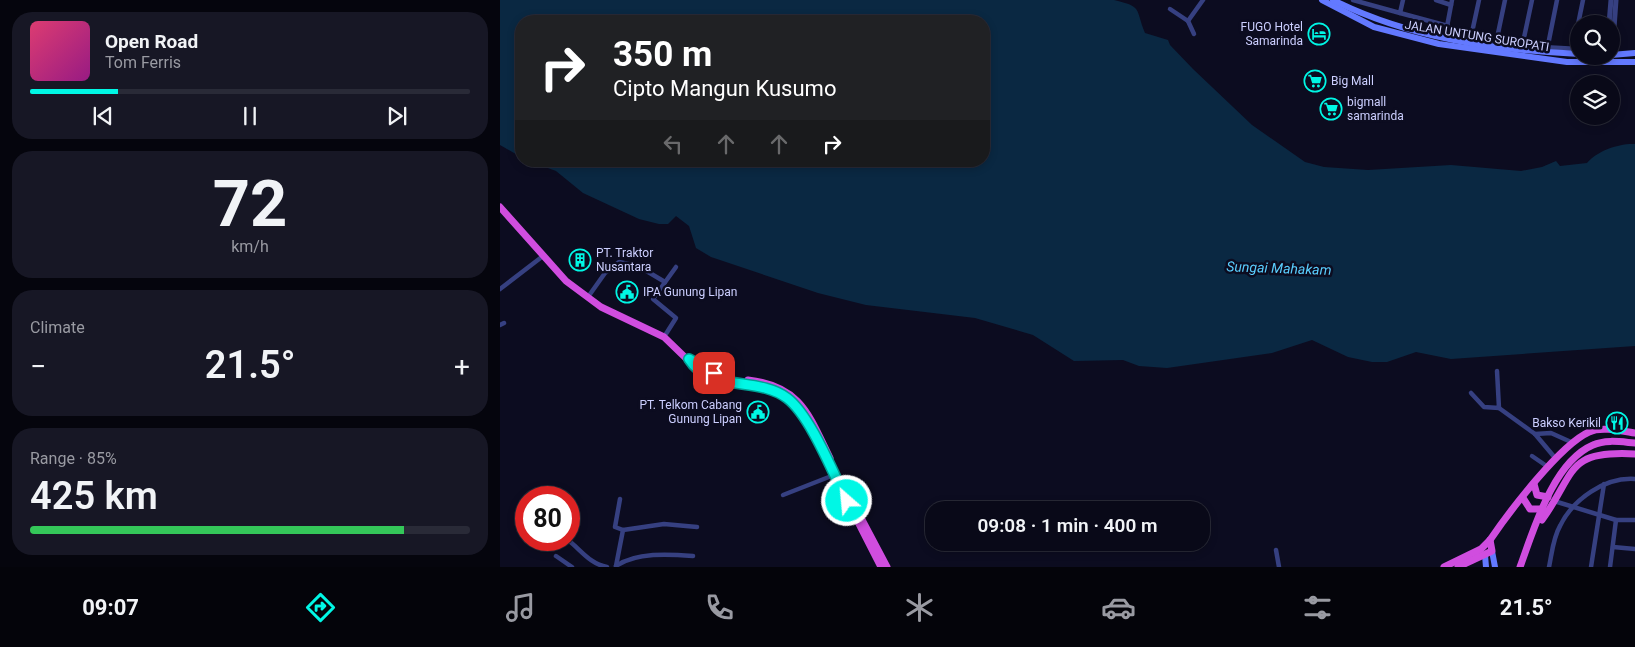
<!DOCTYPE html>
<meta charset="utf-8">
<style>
:root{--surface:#090918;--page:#171725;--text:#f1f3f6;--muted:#999aa2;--line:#292a37;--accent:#00f7e5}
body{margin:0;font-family:Roboto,sans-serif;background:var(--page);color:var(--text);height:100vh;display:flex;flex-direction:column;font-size:19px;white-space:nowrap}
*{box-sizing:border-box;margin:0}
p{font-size:16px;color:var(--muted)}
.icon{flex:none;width:28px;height:28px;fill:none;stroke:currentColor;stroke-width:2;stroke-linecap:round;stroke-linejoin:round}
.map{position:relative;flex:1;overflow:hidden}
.drawer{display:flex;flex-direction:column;gap:12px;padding:12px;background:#05050d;width:500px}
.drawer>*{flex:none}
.top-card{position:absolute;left:15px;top:15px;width:475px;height:152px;border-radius:20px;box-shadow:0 2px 8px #0003,0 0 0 1px var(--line);background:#202124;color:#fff;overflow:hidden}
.buttons{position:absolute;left:1070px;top:15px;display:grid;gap:10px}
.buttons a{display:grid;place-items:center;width:50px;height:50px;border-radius:50%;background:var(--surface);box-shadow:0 2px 8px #0003,0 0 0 1px var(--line);font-size:25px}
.speed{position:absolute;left:15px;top:486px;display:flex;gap:10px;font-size:25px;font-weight:700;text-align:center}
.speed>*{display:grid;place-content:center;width:65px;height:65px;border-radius:50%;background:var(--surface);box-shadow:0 2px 8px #0003,0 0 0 1px var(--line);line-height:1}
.speed .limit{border:8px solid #d22;background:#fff;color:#111}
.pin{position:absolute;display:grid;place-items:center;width:42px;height:42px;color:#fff;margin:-21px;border-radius:10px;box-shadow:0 2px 8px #0006}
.me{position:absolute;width:55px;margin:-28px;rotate:333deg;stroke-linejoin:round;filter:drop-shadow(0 0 4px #0008)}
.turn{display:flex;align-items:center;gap:18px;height:105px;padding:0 15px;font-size:22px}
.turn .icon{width:65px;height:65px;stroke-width:2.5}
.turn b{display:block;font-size:35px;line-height:42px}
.lanes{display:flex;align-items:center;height:48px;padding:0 15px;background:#0003;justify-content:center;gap:25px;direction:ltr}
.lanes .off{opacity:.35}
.big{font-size:38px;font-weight:600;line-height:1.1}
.drawer .card{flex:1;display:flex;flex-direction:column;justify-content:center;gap:8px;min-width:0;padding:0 18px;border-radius:20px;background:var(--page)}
.drawer .dial{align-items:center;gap:0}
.dial b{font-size:65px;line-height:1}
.song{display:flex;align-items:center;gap:15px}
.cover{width:60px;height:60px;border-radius:8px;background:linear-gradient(135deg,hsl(340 70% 55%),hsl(310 70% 35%))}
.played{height:5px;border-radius:2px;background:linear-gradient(90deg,var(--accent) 20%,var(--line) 20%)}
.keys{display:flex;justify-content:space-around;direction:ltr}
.heat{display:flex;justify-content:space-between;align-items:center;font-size:28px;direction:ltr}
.charge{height:8px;border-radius:4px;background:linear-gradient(90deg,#34c759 85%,var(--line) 0)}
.trip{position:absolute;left:425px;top:501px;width:285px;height:50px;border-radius:20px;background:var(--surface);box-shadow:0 2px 8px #0003,0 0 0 1px var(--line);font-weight:600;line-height:50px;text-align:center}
.menu{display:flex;height:80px;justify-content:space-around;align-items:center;background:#04040a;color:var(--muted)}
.menu .icon{width:35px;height:35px}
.menu .selected{color:var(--accent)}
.menu b{font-size:22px;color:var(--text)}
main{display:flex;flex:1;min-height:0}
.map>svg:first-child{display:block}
.water{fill:#0a2842}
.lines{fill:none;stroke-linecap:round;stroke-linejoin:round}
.minor{stroke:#364081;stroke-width:4.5}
.tertiary{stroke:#364081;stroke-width:5}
.secondary{stroke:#6379ff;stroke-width:6}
.trunk{stroke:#d04ddf;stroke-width:7}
.route-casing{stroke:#00a195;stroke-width:12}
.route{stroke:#00f7e5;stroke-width:9}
.labels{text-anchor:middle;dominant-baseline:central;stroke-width:5;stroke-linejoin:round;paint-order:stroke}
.poi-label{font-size:12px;fill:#cccfff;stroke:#0c0c20;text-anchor:start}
.street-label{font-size:12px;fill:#cccfff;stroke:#0c0c20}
.water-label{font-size:14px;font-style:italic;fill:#5acfff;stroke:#0c0c20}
</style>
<main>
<section class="drawer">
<div class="card">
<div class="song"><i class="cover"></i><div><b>Open Road</b><p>Tom Ferris</p></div></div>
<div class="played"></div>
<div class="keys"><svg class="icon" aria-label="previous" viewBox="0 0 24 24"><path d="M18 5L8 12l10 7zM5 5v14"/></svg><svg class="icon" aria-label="pause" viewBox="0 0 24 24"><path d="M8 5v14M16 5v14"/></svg><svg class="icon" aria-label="next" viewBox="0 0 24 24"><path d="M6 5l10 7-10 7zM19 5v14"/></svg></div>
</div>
<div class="card dial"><b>72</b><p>km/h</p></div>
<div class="card"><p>Climate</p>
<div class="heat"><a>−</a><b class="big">21.5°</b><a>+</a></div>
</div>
<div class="card"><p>Range · 85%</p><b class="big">425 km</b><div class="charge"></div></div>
</section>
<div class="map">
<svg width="1135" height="567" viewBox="0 0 1135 567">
<rect width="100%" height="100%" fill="#0c0c20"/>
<!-- water -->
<path class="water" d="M0 0H614C643 7 635 8 645 33L668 40 670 45 693 69 752 125 805 162 824 167 868 170 951 165 1021 171 1042 167 1056 161 1060 166 1087 163C1097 151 1119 143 1135 144V346L951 359 916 352 887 362H872L848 357 812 340 772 353 667 368 639 366 623 360 574 361 533 335 475 318 366 305 318 293 211 257 196 248 189 226 176 216 168 224H159L139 219 83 193 56 171 29 161H484V21H21V157L0 145Z"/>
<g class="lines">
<!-- minor -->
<g class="minor">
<polyline points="853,0 900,13 903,0"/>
<polyline points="936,0 951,5"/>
<polyline points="952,0 946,32 1023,46 1079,49"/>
<polyline points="670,9 688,21 694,34"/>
<polyline points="900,13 948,26"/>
<polyline points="688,21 703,0"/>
<polyline points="971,37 979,0"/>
<polyline points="996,43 1005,0"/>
<polyline points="1022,47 1032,0"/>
<polyline points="1073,49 1083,0"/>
<polyline points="1047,50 1057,0"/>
<polyline points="0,289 43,256"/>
<polyline points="88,297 105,273 119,262 138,266 165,282"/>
<polyline points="0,325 4,323"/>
<polyline points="164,337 176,318 153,299 176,267"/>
<polyline points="971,393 984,407 999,408 997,371"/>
<polyline points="999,408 1035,434 1056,459"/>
<polyline points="1035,434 1051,433 1071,442"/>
<polyline points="1032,456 1048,467"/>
<polyline points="283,495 334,475"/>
<polyline points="120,499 115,527 123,530 164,524 197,527"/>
<polyline points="1054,501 1116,520 1135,520"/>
<path d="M68 540C81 550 90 564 107 567"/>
<polyline points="1113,547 1135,549"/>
<polyline points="776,550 779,567"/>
<polyline points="56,556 72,567"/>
<path d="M116 566C136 552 169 554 193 556"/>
<polyline points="116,566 123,530"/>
<path d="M1049 567C1052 553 1053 538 1060 526 1073 499 1105 477 1135 479"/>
<polyline points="1091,567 1104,484"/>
<polyline points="1110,567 1116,520"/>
</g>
<!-- tertiary -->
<g class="tertiary">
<polyline points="1109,24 1111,0"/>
<polyline points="1112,57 1116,0"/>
</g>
<!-- secondary -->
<g class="secondary">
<polyline points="822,0 874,27 939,44 1067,62 1135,62"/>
<path d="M833 0C909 38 994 50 1079 54"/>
<polyline points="1111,55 1135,53"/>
<polyline points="992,551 995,567"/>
<polyline points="985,555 986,567"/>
</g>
<!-- trunk -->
<g class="trunk">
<polyline points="0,207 66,281 101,307 164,337 193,365 212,377 268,388 289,399 310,428 381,567"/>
<polyline points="189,359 209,370"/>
<path d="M248 380C301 386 309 415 330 458"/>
<polyline points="1034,484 1037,495 1048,497"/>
<polyline points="1023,498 1030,509 1043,509"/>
<polyline points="360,516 387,567"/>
<path d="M1042 520C1076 473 1065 450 1135 454"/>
<path d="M944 567 981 549 990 540C1009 512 1060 445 1089 432 1101 426 1122 431 1135 433"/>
<polyline points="958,567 992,551 990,540"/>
<path d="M1020 567C1034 529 1053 462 1093 445 1106 439 1122 442 1135 443"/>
</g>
</g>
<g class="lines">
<!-- route casing -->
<g class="route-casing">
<path id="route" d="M214 373 189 359C210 393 258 376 287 398 310 415 333 473 347 501"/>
</g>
<!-- route -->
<use href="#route" class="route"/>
</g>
<!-- icons -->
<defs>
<g id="hotel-ring" transform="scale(1.125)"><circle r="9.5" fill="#0c0c20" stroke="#00f7e5" stroke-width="1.5"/><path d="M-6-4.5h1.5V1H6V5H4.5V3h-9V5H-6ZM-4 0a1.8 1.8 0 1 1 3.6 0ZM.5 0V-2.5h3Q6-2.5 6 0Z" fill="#00f7e5"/></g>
<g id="supermarket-ring" transform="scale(1.125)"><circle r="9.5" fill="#0c0c20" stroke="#00f7e5" stroke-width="1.5"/><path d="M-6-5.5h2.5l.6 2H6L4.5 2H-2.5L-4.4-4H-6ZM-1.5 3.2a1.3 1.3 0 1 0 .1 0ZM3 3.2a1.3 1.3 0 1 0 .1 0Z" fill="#00f7e5"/></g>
<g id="building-ring" transform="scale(1.125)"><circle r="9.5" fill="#0c0c20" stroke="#00f7e5" stroke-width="1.5"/><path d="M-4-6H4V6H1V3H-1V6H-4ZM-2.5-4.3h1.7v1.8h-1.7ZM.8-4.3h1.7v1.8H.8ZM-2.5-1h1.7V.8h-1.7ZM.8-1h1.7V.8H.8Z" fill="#00f7e5"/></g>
<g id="civic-ring" transform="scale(1.125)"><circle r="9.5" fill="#0c0c20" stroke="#00f7e5" stroke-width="1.5"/><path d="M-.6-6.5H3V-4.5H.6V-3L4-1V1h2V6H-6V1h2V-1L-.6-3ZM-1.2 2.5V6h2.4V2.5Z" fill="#00f7e5"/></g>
<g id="restaurant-ring" transform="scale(1.125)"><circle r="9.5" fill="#0c0c20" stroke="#00f7e5" stroke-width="1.5"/><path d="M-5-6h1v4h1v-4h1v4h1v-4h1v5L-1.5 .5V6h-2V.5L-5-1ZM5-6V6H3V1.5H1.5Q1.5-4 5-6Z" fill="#00f7e5"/></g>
</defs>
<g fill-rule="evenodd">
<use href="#hotel-ring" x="819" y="34"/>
<use href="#supermarket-ring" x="815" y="81"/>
<use href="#supermarket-ring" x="831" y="109"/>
<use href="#building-ring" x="80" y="260"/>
<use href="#civic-ring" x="127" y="292"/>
<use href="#civic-ring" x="258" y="412"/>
<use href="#restaurant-ring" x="1117" y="423"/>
</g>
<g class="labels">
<!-- poi labels -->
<g class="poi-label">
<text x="803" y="27" text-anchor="end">FUGO Hotel<tspan x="803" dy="14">Samarinda</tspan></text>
<text x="831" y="81">Big Mall</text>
<text x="847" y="102">bigmall<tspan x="847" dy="14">samarinda</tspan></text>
<text x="96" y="253">PT. Traktor<tspan x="96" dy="14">Nusantara</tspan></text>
<text x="143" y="292">IPA Gunung Lipan</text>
<text x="242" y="405" text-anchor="end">PT. Telkom Cabang<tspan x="242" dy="14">Gunung Lipan</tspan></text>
<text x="1101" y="423" text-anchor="end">Bakso Kerikil</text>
</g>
<!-- street labels -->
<g class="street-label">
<text transform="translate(977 36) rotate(9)">JALAN UNTUNG SUROPATI</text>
</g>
<!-- water labels -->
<g class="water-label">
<text transform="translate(779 268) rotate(2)">Sungai Mahakam</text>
</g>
</g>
</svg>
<div class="buttons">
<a><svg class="icon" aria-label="search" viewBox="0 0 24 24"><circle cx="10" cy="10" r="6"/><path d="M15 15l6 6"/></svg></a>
<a><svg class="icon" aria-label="layers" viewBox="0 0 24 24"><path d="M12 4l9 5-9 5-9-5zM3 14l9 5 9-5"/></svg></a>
</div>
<div class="speed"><div class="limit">80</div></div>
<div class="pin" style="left:214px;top:373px;background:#d93025"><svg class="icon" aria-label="arrive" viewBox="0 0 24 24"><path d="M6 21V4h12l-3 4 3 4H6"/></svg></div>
<svg class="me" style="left:347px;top:501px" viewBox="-20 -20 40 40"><circle r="17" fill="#00f7e5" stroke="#fff" stroke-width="3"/><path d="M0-11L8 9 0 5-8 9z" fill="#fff"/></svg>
<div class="trip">09:08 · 1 min · 400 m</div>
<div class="top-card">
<div class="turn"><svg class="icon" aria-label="right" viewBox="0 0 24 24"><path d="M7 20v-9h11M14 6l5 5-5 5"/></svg><div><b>350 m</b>Cipto Mangun Kusumo</div></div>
<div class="lanes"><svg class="icon off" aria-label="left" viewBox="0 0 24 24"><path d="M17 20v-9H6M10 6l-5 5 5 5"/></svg><svg class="icon off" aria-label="ahead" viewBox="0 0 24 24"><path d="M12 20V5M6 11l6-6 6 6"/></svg><svg class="icon off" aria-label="ahead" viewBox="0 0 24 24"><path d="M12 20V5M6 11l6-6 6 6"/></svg><svg class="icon" aria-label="right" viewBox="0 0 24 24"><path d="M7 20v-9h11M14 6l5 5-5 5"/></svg></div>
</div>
</div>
</main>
<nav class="menu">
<b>09:07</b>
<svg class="icon selected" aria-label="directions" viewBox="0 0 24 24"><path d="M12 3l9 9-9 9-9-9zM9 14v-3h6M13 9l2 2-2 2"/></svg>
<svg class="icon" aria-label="music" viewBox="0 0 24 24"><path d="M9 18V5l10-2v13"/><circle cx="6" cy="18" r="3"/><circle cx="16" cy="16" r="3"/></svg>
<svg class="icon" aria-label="phone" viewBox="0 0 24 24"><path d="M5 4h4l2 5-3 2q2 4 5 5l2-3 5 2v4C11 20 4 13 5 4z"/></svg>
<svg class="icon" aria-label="climate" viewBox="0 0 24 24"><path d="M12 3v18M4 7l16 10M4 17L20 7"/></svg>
<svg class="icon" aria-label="car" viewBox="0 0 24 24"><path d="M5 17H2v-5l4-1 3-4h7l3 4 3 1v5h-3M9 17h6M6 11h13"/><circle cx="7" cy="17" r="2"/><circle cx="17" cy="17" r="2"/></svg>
<svg class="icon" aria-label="filters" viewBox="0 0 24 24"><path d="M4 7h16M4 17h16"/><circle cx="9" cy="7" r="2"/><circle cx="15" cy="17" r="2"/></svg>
<b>21.5°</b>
</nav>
